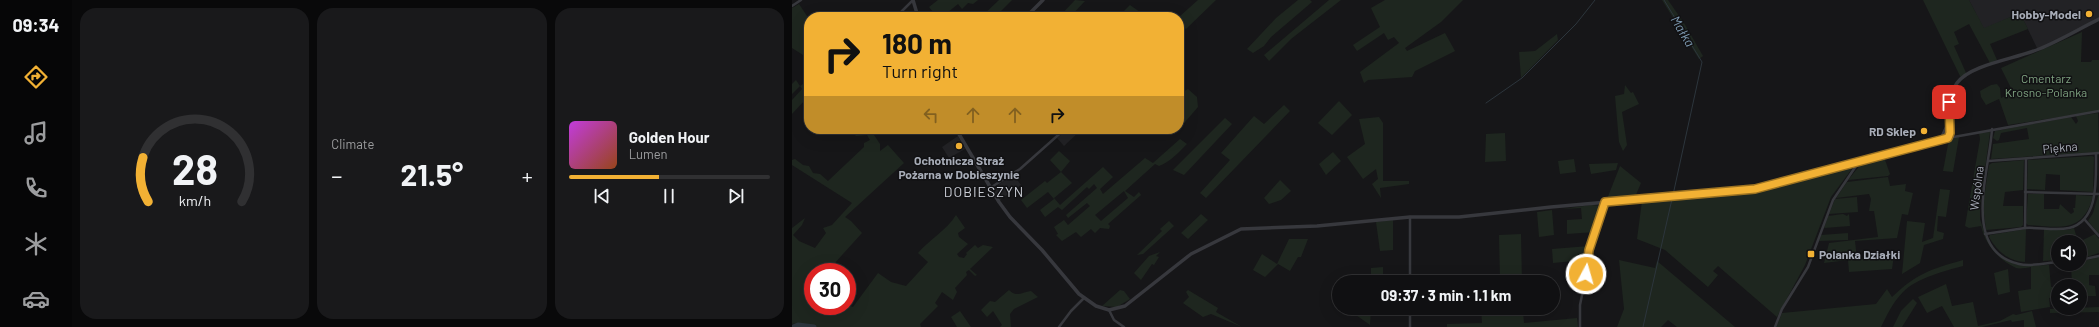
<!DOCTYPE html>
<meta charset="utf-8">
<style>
:root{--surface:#101012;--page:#19191b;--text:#f1f3f6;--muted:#9c9d9f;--line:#303032;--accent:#f2b134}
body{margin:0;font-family:Barlow,sans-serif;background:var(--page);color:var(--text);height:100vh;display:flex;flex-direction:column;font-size:15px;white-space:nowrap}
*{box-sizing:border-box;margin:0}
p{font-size:13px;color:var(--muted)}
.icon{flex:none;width:22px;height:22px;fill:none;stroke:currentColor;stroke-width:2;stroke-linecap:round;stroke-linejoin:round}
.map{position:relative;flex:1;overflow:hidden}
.drawer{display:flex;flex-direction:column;gap:8px;padding:8px;background:#09090a;width:720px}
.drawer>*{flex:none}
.banner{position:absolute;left:12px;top:12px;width:380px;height:122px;border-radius:16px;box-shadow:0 4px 16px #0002,0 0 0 1px var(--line);background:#f2b134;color:#111;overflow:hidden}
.controls{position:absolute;left:1259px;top:235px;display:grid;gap:8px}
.controls a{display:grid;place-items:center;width:36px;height:36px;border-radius:50%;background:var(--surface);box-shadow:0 4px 16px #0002,0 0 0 1px var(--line);font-size:20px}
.speed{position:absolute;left:12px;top:263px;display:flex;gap:8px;font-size:20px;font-weight:700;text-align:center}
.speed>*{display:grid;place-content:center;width:52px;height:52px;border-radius:50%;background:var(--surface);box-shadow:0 4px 16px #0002,0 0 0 1px var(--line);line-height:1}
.speed .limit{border:6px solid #d22;background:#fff;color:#111}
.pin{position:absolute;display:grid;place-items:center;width:34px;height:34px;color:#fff;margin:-17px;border-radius:8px;box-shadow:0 2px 6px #0006}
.me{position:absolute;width:44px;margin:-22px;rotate:6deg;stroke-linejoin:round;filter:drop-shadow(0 0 3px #0008)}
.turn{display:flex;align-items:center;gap:14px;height:84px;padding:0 12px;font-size:18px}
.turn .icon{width:52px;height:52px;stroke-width:2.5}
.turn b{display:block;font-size:28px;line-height:34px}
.lanes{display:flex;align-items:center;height:38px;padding:0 12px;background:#0003;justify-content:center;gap:20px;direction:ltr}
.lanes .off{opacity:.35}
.big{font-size:30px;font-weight:700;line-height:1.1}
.drawer .widget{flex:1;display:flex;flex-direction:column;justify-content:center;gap:6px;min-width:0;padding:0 14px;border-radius:16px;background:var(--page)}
.drawer .dial{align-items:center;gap:0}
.dial svg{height:104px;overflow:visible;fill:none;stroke:var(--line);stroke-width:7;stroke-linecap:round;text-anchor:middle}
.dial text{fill:var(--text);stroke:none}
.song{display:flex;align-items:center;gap:12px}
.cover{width:48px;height:48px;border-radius:6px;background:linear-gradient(135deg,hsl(290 70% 55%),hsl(20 70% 35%))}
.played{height:4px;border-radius:2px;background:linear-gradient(90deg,var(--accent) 45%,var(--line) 45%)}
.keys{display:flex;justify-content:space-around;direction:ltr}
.heat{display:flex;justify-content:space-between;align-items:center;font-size:22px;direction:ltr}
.drawer .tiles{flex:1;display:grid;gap:8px;grid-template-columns:repeat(3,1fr)}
.trip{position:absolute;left:540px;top:275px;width:228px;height:40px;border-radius:20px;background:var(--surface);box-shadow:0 4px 16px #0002,0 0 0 1px var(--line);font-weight:700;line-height:40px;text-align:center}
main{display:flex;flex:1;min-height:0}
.dock{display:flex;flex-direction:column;width:72px;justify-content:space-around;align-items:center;background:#060607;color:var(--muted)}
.dock .icon{width:28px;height:28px}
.dock .on{color:var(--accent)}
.dock b{font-size:18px;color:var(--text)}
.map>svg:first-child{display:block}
.built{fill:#222225}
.green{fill:#1e261f;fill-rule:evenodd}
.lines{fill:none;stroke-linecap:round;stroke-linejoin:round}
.stream{stroke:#2c353c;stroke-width:1}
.river{stroke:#2c353c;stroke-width:5}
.minor{stroke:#37383d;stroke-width:2.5}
.tertiary{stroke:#37383d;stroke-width:3.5}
.route-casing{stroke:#9d7322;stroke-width:10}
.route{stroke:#f2b134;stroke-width:7}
.poi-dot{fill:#f2b134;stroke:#111113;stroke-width:1.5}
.labels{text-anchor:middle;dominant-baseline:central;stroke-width:3;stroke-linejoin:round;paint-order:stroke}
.poi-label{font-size:12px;font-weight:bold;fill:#a8adb8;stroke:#111113;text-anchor:end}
.park-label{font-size:12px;fill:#7fa381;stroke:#111113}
.street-label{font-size:12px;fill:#a8adb8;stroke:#111113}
.water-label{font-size:13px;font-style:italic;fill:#7f9bb3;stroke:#111113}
.quarter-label{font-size:14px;letter-spacing:1px;fill:#c9ccd4;stroke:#111113}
</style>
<main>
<nav class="dock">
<b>09:34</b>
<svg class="icon on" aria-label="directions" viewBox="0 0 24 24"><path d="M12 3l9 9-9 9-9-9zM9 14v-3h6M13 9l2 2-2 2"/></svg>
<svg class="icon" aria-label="music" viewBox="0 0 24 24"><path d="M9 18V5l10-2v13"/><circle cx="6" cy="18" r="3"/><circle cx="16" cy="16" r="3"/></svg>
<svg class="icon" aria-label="phone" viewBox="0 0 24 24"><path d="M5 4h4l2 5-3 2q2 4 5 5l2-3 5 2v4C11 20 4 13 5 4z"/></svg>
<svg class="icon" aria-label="climate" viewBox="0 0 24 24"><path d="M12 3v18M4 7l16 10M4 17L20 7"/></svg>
<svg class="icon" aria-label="car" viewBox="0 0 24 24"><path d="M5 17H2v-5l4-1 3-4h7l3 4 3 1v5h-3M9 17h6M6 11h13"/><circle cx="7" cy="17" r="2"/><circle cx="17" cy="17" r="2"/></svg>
</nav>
<section class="drawer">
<div class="tiles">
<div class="widget dial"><svg viewBox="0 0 100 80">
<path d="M14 69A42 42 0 1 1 86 69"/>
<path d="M14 69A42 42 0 0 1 10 35" stroke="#f2b134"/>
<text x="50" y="56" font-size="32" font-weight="700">28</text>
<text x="50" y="72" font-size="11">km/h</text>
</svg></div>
<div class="widget"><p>Climate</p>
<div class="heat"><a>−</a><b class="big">21.5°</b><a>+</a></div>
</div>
<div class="widget">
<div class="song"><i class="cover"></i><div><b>Golden Hour</b><p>Lumen</p></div></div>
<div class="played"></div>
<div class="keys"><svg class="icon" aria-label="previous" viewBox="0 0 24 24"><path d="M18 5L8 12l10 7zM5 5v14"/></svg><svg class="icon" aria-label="pause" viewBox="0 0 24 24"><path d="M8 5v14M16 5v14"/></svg><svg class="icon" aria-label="next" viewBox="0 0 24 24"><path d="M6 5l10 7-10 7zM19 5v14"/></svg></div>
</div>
</div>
</section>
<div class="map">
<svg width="1307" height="327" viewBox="0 0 1307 327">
<rect width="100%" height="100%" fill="#161618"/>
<!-- built -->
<g class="built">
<polygon points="1177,0 1307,0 1307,21 1246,50 1228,13 1192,29"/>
<polygon points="275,129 286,129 288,131 272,146 265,138"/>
<polygon points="166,136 173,149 157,158 150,147"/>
<polygon points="221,174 229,185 208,200 201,189"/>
</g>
<!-- green -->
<g class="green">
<polygon points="146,0 186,0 181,4 176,3 170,9 166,4 150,17 145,17 137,7"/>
<polygon points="207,0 220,0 203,17 189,17"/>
<polygon points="283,0 293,1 278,17 267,17"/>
<polygon points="406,0 424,0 394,29 387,23 387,17"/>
<polygon points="506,0 518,0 520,2 479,37 472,46 461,53 455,49 484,18"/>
<polygon points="537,0 549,0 499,39 477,61 472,55"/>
<polygon points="593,0 671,0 649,22 613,48 615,51 653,33 663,51 623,71 620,77 576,80 572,83 568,72 607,43 602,37 596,40 592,33 565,51 561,45 588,27 579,8"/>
<polygon points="870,0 876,0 892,23 911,56 907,59"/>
<polygon points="1131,0 1177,0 1192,28 1228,13 1236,29 1198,44 1205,60 1198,63 1177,24 1162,32 1167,44 1162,46 1175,75 1169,78"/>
<polygon points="7,4 17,19 17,53 11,55 0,48 0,8"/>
<polygon points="338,5 355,17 326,17"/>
<polygon points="1290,32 1289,62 1299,62 1300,60 1307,60 1307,111 1216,125 1207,99 1194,105 1189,97 1188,91 1199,85 1205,84 1208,88 1209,98 1221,92 1209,68"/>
<polygon points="765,34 766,40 729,78 727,52 743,51"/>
<polygon points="4,80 8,86 11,84 15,87 17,85 17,103 13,100 0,114 0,100 10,89 8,86 0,94 0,84"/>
<polygon points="833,85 839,93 841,92 847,104 830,112 835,145 831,151 827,142 823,96 832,94"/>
<polygon points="396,89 405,97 406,107 387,129 387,94"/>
<polygon points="547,101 560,115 540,135 526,123"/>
<polygon points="492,105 498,111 414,198 408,193 438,160 429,153 462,116 472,124"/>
<polygon points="1306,113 1307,152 1199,159 1201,144 1237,139 1235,128 1209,133 1207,140 1205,141 1201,138 1203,131 1279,117 1284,124 1286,121 1284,116"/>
<polygon points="587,117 591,123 591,181 617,181 617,184 588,188 589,198 580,184 586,179 584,169 571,179 555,157 573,144 567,119"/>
<polygon points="433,118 440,124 392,175 381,170"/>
<path d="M57 129H81L80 132 88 144V151L96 145 112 163 53 217 59 221 70 233 41 265 33 268H23V272H21V306L55 305 61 307 86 273 99 282 114 286 136 262 126 253C138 239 154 231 164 215L173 228 166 233 167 237 176 244 165 254 167 257 172 258 175 254 174 253 183 245 186 248 191 245 201 247 178 269 185 275 183 276 177 270 174 272 175 275 163 288 165 292 161 300 150 292 143 303 146 306 128 324 129 327H6V323L0 324V228L13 218 10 225 1 235 7 241 23 248 34 233 31 228 40 225 60 203 0 165V160L3 159 11 165 17 166 21 173 28 174 36 181 72 147V143L78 140 75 135 64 136Z"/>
<path d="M1198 132 1188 206V219L1194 238 1206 255 1223 264 1234 266 1276 264 1257 265 1259 287H1266V297L1257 298 1258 307 1229 312 1226 291 1239 289V267C1235 268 1227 269 1224 268 1206 259 1194 246 1189 226L1177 228 1173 226 1188 139 1187 133Z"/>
<polygon points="713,133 714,161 693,162 694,134"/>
<polygon points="1167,137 1161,172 1151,171 1157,139"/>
<path d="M388 139 395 144C387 152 378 162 367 166L363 164 333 191 342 197 347 192 349 195 316 224 318 226 317 229 308 228 303 233 299 229 289 237 284 232 270 241 264 235 266 234 262 227 272 220 276 225 298 206 295 203 276 218 274 215 305 188 302 184 297 189 295 187 270 210 266 207 253 217 248 210 262 199 256 192 235 208 229 200 253 181 255 183 269 172 258 160 267 151 278 161 269 172 280 183 262 198 268 205 311 167 321 177 308 189 311 194 353 158 361 163ZM332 191 336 198 309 221 303 215Z"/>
<polygon points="541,152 549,161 534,175 527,164"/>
<polygon points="1300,156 1302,157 1301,192 1268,190 1268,175 1254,174 1253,190 1235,189 1236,160"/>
<polygon points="1092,157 1098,174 1096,176 1056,180 1070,163"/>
<polygon points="782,159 784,172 768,174 766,161"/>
<polygon points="1232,160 1231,190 1213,192 1211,206 1231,206 1231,225 1229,227 1194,230 1191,205 1197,165 1200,163"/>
<polygon points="826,163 824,170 799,174 797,164"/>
<polygon points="828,166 849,183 843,197 815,199"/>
<polygon points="1062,166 1039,197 1013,265 985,317 926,266 921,271 926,275 916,287 873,250 845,239 850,201 964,192"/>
<polygon points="1096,177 1098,186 1114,184 1113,191 1121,193 1116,215 1110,214 1105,238 1063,241 1065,259 1102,255 1100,269 1057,272 1056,260 1032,263 1037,243 1086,237 1082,211 1077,211 1079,199 1077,194 1044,198 1055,182"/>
<polygon points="488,180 499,191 489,200 477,204 472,198"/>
<polygon points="1148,189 1158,190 1154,217 1146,216 1145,231 1152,233 1151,239 1132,245 1128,263 1110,274 1115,221 1133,223 1130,242 1141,238"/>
<path d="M1236 194H1252V209H1267L1268 204 1279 214 1282 212 1281 208H1283L1284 195 1301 196C1291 234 1268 227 1236 225L1234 223Z"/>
<polygon points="1306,196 1307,196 1307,234 1296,221 1301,213"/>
<polygon points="1065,197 1066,212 1037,214 1043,199"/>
<polygon points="799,205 810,206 803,232 775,234 775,220 790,219 789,208 770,209"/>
<polygon points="760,210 762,235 747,237 745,212"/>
<polygon points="409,214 416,220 396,239 389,233"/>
<polygon points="1051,214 1055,216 1057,214 1058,226 1032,228 1036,216"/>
<polygon points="601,220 601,250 588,251 584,222"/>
<polygon points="377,221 382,226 351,254 345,255 370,231 368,229"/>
<polygon points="1282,228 1286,242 1266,242 1266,260 1251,261 1252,229 1276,230"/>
<path d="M1234 229 1233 262C1216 261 1205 251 1197 237L1198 235Z"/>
<polygon points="1056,233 1056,240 1027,241 1029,235"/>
<polygon points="729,234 730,282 697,282 708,280 707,235"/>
<polygon points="1303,234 1307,239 1307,253 1288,259 1287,242"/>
<polygon points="497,239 516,239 509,257 506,257 498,271 486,264 473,277 461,270 470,254 485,264"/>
<polygon points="797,246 793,260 761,263 760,249"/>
<polygon points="368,252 364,256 367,257 362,265 360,264 349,280 342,273 357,256"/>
<polygon points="1307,257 1307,275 1297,275 1297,285 1303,286 1304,296 1288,296 1288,286 1280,286 1279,264 1288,264 1288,262"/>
<polygon points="827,260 863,268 865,261 943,327 885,327 876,320 869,327 825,327 832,309"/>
<path d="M1171 260V266C1152 271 1125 278 1111 292 1101 302 1095 315 1089 327H984L990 313 1084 304 1095 289 1100 297C1124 274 1139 269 1171 260Z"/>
<polygon points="591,267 591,282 579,282 579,268"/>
<polygon points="1216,269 1218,292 1206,295 1202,273"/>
<polygon points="1154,284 1160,306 1181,302 1186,326 1208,321 1221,314 1224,315 1240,311 1244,327 1232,327 1232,320 1220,322 1219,320 1190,327 1162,327 1150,306 1135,313 1126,297"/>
<path d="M217 290C225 298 230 292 239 291L246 297 222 309 218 314 219 327H208L210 325 201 311 195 317 189 310 198 301 203 302Z"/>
<polygon points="328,290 332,291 338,299 325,307 310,306"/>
<polygon points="396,290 426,308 424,312 450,327 419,314 411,317 391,303 397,297 394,292"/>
<polygon points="1121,299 1125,303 1110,327 1101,327 1109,311"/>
<polygon points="1307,307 1307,312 1258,313 1258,309"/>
<polygon points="565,308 579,308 578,325 564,315"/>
<polygon points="689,308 758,308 731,311 732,323 785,318 786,327 655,327 655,324 690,323"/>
<polygon points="168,311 179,327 165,327 159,317"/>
</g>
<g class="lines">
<!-- stream -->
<g class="stream">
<polyline points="872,0 910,62 881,195"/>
<polyline points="694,103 730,78 784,24 803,0"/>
<polyline points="851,327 880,199"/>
</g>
<!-- river -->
<polyline class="river" points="1,327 6,325 22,327"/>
<!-- minor -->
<g class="minor">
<polyline points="0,6 9,0"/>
<polyline points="104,17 121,0"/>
<path d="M1200 129C1198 169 1168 251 1227 264 1239 267 1254 263 1266 262"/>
<polyline points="1156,138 1307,111"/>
<path d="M1234 159 1233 228C1247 227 1263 231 1277 228 1307 221 1304 179 1304 153"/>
<polyline points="1196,161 1307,153"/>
<polyline points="198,188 228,169 273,129"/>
<polyline points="1233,192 1307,194"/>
<polyline points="1293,220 1307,236"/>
<polyline points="1193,234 1233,228"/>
<polyline points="1288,260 1307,256"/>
<polyline points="618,282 618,217"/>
<polyline points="317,310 322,320 332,327"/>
<polyline points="267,327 279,311 292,298"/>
<polyline points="618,327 618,308"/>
<polyline points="788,327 788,305 796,266 796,255 813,202"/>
<polyline points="983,327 990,309 1016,267 1041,200 1066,163"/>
</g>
<!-- tertiary -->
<g class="tertiary">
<polyline points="121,0 126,17"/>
<polyline points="234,17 251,0"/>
<polyline points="164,129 207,202 218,217 250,250 287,294 304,306 317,310 333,306 399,254 449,229 525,226 618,217 667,217 759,207 963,189 1156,138"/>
<path d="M1156 138 1158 133C1158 115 1153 100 1165 83 1179 64 1224 59 1247 49 1267 41 1287 29 1307 19"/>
<polyline points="1149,139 1156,124"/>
</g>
</g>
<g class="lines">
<!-- route casing -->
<g class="route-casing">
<polyline id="route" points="794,274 797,250 813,202 963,189 1156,138 1158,133 1157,102"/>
</g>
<!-- route -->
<use href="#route" class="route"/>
</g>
<!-- markers -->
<g class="poi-dot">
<circle cx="1297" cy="14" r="4"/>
<circle cx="1132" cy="131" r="4"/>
<circle cx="167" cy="146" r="4"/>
<rect x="1015" y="250" width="8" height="8" rx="2"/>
</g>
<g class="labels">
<!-- poi labels -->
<g class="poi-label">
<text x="1289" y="14">Hobby-Model</text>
<text x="1124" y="131">RD Sklep</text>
<text x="167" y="160" text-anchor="middle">Ochotnicza Straż<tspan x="167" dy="14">Pożarna w Dobieszynie</tspan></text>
<text x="1027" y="254" text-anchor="start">Polanka Działki</text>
</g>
<!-- park labels -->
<g class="park-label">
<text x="1254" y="78">Cmentarz<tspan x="1254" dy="14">Krosno-Polanka</tspan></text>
</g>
<!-- street labels -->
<g class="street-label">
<text transform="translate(1268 147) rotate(-5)">Piękna</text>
<text transform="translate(1184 188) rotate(-83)">Wspólna</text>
</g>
<!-- water labels -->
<g class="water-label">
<text transform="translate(891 31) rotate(59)">Małka</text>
</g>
<!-- quarter labels -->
<g class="quarter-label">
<text x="192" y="191">DOBIESZYN</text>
</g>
</g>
</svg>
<div class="controls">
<a><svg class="icon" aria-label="sound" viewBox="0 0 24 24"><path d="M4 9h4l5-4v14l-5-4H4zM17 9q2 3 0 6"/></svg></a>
<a><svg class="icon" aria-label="layers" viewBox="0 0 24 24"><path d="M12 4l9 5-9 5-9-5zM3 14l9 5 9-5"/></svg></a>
</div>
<div class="speed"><div class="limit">30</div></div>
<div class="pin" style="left:1157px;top:102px;background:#d93025"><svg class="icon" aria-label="arrive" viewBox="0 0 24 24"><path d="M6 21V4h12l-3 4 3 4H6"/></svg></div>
<svg class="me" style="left:794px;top:274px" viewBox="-20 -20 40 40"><circle r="17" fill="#f2b134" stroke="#fff" stroke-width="3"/><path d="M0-11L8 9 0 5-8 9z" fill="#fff"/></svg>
<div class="trip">09:37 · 3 min · 1.1 km</div>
<div class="banner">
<div class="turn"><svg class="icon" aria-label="right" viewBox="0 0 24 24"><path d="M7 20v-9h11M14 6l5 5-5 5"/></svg><div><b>180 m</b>Turn right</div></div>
<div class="lanes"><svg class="icon off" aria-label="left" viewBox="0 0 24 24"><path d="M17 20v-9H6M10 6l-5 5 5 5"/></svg><svg class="icon off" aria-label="ahead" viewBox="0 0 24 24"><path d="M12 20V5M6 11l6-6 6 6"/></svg><svg class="icon off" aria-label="ahead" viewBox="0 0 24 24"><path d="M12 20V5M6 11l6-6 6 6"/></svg><svg class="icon" aria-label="right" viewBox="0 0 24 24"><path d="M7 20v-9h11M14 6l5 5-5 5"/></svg></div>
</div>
</div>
</main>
